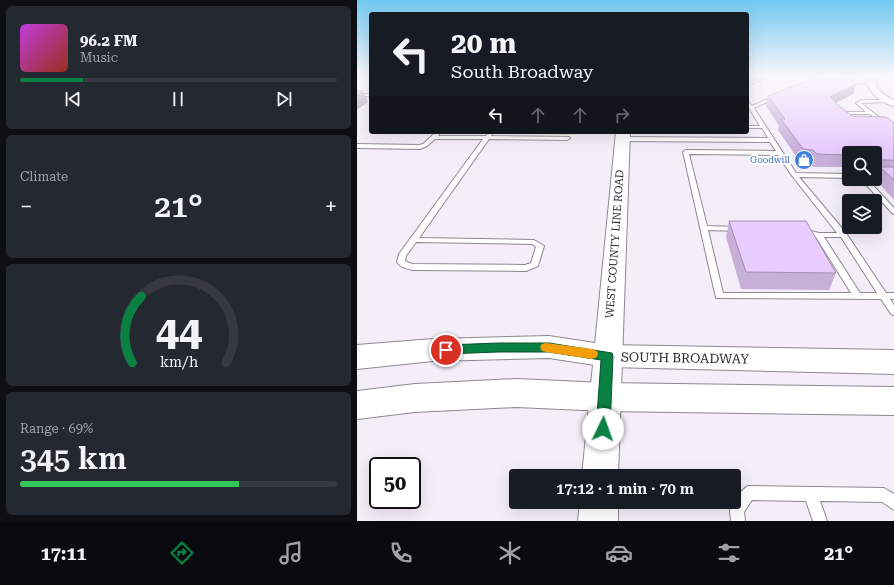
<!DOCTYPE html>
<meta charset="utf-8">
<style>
:root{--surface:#171b24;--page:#242831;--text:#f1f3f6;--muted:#9ea1a6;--line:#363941;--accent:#0b8043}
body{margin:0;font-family:"Roboto Serif",serif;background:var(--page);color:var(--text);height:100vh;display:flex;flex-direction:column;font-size:15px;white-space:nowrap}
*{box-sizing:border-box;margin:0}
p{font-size:13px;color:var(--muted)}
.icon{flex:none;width:22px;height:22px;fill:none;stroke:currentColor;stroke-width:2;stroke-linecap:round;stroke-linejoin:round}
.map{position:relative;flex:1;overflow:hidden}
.sheet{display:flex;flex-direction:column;gap:6px;padding:6px;background:#0d0f14;width:357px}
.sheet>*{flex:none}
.guide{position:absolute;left:12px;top:12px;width:380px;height:122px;border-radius:4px;box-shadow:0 4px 16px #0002;background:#171b24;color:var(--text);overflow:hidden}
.controls{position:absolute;left:485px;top:146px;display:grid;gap:8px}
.controls a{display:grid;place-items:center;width:40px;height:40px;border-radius:4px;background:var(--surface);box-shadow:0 4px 16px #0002;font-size:20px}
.speed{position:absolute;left:12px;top:457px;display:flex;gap:8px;font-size:20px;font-weight:700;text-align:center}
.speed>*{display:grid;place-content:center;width:52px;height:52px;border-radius:50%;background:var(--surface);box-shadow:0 4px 16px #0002;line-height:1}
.speed .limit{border:2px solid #111;border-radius:6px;background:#fff;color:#111}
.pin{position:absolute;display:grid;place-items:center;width:34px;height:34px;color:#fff;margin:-17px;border:2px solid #fff;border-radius:50%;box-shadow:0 1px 4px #0007}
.me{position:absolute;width:44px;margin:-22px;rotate:3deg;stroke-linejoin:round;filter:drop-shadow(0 0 3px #0008)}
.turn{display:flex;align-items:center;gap:14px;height:84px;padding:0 16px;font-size:18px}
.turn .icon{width:52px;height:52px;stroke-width:2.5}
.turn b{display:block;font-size:28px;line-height:34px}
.lanes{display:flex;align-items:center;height:38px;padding:0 16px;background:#0003;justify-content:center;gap:20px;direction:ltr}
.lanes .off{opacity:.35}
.big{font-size:30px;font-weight:600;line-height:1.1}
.sheet .card{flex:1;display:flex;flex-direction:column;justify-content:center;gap:6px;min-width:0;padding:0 14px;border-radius:6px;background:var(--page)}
.sheet .dial{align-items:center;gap:0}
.dial svg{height:104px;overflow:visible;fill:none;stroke:var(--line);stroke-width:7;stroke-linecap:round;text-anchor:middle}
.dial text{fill:var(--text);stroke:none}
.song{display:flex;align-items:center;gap:12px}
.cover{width:48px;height:48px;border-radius:6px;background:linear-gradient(135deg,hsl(290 70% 55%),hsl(10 70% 35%))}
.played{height:4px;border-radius:2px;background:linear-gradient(90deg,var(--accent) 20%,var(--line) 20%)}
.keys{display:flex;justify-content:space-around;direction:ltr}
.heat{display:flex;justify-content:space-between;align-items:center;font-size:22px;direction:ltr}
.charge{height:6px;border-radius:3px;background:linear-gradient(90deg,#34c759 69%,var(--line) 0)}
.trip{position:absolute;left:152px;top:469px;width:232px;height:40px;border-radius:4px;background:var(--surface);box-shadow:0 4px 16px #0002;font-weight:600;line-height:40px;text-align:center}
.dock{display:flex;height:64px;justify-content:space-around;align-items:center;background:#090b0e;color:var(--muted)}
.dock .icon{width:28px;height:28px}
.dock .on{color:var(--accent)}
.dock b{font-size:18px;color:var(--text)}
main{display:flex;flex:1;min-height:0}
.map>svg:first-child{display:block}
.green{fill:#ddeba2}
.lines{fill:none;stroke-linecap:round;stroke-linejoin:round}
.service-casing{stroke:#8e8892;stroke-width:2}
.minor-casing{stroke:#8e8892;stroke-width:2}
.secondary-casing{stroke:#8e8892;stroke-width:2}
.primary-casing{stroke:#8e8892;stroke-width:2}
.service{fill:#fff;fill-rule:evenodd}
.minor{fill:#fff;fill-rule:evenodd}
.secondary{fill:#fff;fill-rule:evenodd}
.primary{fill:#fff;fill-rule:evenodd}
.wall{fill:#c8afda}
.shaded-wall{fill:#a38fb2}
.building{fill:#e9ccfe;stroke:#a38fb2}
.route{fill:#0b8043;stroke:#07532c}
.slow{fill:#f59e0b}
.labels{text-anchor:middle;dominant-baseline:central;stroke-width:3.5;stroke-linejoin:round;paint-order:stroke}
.far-shop-label{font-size:9px;fill:#366cbe;stroke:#fff;text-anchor:end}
.street-label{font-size:11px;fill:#272529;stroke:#fff}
.near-street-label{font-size:13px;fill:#272529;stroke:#fff}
</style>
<main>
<section class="sheet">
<div class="card">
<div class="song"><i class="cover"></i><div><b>96.2 FM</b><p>Music</p></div></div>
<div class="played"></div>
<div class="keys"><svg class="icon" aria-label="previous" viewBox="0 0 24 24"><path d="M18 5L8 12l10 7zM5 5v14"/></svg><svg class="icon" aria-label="pause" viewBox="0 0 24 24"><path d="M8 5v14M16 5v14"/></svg><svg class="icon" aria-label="next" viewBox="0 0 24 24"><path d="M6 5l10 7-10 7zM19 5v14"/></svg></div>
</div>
<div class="card"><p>Climate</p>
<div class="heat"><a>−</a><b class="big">21°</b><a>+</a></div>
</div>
<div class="card dial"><svg viewBox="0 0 100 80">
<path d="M14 69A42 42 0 1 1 86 69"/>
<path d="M14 69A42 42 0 0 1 21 18" stroke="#0b8043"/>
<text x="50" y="56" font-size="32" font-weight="700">44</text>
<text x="50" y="72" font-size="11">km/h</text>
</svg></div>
<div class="card"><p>Range · 69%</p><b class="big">345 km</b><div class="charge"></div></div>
</section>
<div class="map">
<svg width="537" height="521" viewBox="0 0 537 521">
<rect width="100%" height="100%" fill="#f4eef9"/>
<!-- green -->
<polygon class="green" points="94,132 227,132 216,135"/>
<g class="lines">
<!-- service casing -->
<g class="service-casing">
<g id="service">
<polygon points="408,76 413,76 390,86 390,84"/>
<polygon points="452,76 456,76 462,81 459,82"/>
<polygon points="485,80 514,82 516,83 514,84 484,82"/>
<rect x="0" y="94" width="14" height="2"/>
<path d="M418 96 421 97 397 108 439 173 492 174V178L442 177 489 233 529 293H537V299H533L537 305V315L534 314 524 299 359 298 326 152 329 150 419 151 413 142 265 141 262 139 265 137 411 138 405 128H390V126H403L392 108 390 100 395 106ZM332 154 421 155 433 173 480 233H462L446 229 442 231 443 233 459 237 494 293H366L351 230 382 231 386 229 382 227 350 226ZM467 237H484L520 293H503Z"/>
<polygon points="505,100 532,100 533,101 531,102 504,103 537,129 537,132 513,114 479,114 477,113 479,112 509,112 499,103"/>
<path d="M79 132 83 133 81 136H129L132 132H136L134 136 212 137 213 138 210 140 132 139 62 238 177 240 187 246 181 266 169 271 55 270C49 268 44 268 40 262L42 254 126 139H78L70 146 63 149 0 148V144L62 145 66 144ZM59 242 175 244 179 247 174 263 168 265 55 264 48 261 49 256Z"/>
<rect x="518" y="174" width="19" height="4"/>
<polygon points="504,179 510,179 537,208 537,214 535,213"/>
<path d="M391 486 527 488 537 494V510L525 502 463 501 470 521H456L449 501 395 500 387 512 388 521H374C374 518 373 514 373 511 374 504 385 489 391 486Z"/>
</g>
</g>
<!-- minor casing -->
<g class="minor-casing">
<path id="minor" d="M514 76H522L518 83C521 92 529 96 537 100V106C525 103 514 95 510 83Z"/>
</g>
<!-- secondary casing -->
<g class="secondary-casing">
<g id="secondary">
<polygon points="259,132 273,132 261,476 225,476"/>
<polygon points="223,502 261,502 261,521 221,521"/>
</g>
</g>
<!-- primary casing -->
<g class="primary-casing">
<g id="primary">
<polygon points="192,336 251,345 537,350 537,374 251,367 192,358 76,361 0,369 0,345 76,339"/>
<polygon points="160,379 248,383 537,387 537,415 248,411 160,407 58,412 0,419 0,391 58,384"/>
</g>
</g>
<!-- service -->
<use href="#service" class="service"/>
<!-- minor -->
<use href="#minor" class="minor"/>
<!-- secondary -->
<use href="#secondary" class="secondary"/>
<!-- primary -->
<use href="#primary" class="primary"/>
</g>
<!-- wall -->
<g class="wall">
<polygon points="499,84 496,94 479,103 495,116 537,123 537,200 518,179 521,173 519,173 518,174 518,153 492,153 492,167 456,167 453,162 443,162 421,130 422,126 409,106 411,96"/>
<polygon points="372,221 479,273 472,290 384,289 369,237"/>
</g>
<!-- shaded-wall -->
<g class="shaded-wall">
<polygon points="499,84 496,94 470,107 473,97"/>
<polygon points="6,91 11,102 0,110 0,95"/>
</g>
<!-- building -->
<g class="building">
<polygon points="464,76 488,76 499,84 473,97 480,104 495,116 529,117 537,123 537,160 523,160 522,165 518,161 518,153 492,153 492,155 460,154 456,150 446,149 424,119 428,119 411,96"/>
<polygon points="0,91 6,91 0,95"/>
<polygon points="523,167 537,167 537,180"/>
<polygon points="372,221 449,221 479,273 389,272"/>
</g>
<!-- sky -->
<linearGradient id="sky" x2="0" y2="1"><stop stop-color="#71c9f0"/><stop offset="0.51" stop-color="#faf7fc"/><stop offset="1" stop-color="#faf7fc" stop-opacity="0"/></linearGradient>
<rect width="537" height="149" fill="url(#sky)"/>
<!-- route -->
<polygon class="route" points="141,343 192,343 255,353 256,356 253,429 251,433 246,435 241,433 239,429 244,360 192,352 141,352 89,354 85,353 83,350 85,346 89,345"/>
<!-- slow -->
<polygon class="slow" points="189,343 235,349 240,351 241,354 240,357 235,359 189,352 185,351 183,347 185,344"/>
<!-- icons -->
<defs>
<g id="shop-disc" transform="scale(1)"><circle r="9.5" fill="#3f7fe0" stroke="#fff"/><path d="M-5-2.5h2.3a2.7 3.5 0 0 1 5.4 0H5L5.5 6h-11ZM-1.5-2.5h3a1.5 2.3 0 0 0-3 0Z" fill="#fff"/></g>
</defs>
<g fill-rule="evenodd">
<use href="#shop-disc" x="447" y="160"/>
</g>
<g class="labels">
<!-- far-shop labels -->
<g class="far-shop-label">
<text x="433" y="160">Goodwill</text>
</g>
<!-- street labels -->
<g class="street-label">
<text transform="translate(258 244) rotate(-86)">WEST COUNTY LINE ROAD</text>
</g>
<!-- near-street labels -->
<g class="near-street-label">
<text transform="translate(328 358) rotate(1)">SOUTH BROADWAY</text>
</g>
</g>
</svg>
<div class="controls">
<a><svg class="icon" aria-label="search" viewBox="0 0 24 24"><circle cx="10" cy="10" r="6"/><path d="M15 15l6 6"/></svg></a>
<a><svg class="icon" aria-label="layers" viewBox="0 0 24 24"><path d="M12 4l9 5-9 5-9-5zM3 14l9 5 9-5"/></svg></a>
</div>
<div class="speed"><div class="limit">50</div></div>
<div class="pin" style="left:89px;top:350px;background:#d93025"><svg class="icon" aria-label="arrive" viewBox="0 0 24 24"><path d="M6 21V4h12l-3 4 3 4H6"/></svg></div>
<svg class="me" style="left:246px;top:429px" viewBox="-20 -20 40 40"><circle r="19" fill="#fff"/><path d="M0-13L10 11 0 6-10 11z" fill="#0b8043"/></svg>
<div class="trip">17:12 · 1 min · 70 m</div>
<div class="guide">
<div class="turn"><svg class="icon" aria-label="left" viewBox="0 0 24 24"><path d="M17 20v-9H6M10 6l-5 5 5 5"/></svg><div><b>20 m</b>South Broadway</div></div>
<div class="lanes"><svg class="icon" aria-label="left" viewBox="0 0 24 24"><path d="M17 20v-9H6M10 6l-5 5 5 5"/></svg><svg class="icon off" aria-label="ahead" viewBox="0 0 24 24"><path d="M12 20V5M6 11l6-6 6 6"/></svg><svg class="icon off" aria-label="ahead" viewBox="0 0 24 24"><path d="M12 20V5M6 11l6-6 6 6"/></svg><svg class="icon off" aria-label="right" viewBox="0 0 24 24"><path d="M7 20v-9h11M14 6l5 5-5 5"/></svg></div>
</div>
</div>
</main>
<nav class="dock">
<b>17:11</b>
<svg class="icon on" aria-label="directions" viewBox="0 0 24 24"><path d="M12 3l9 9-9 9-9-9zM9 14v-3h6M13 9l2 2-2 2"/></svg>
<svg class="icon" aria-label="music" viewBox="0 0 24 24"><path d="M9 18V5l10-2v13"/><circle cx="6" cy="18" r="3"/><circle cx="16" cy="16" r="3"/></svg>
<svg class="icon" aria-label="phone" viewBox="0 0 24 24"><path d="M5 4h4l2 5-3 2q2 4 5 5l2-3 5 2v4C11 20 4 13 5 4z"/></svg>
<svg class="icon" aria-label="climate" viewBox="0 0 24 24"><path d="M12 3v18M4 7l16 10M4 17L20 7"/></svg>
<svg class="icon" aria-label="car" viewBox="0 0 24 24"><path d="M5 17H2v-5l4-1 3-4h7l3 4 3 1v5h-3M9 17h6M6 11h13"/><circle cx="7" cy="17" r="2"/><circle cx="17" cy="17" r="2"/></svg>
<svg class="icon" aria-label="filters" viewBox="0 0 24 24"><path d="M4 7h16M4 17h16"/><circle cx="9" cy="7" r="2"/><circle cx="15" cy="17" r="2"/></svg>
<b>21°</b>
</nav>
